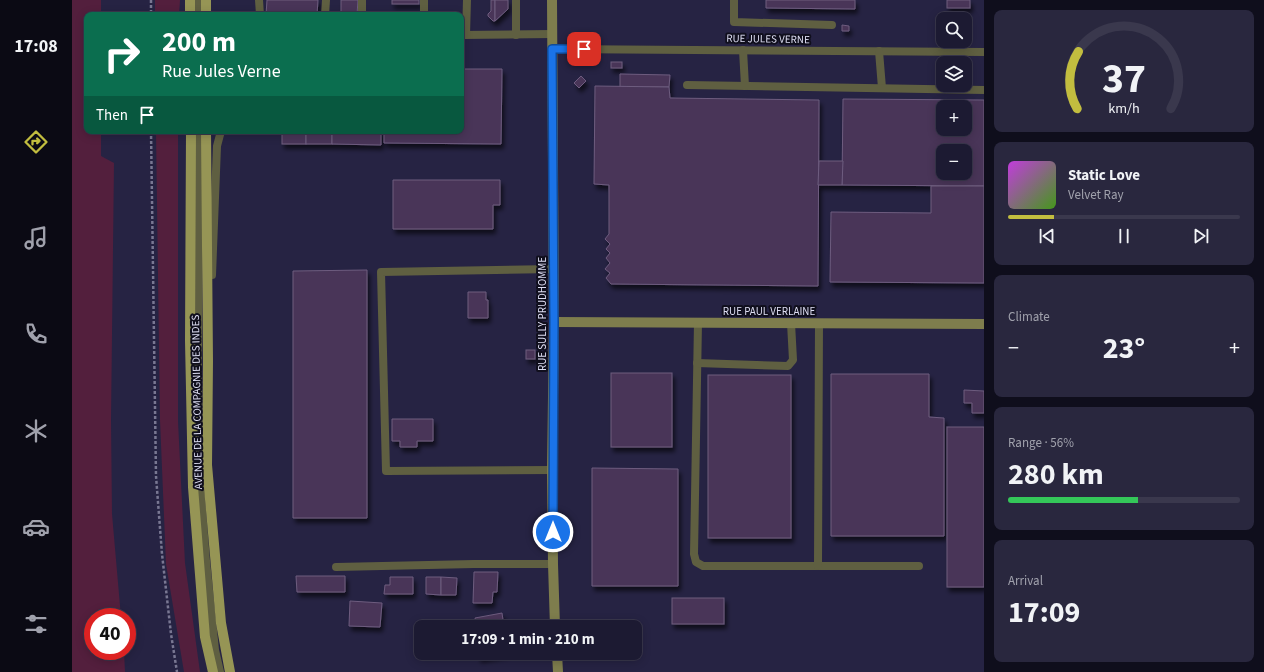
<!DOCTYPE html>
<meta charset="utf-8">
<style>
:root{--surface:#1c1a32;--page:#29273e;--text:#f1f3f6;--muted:#a0a1ac;--line:#3a384d;--accent:#c2bd3f}
body{margin:0;font-family:"Source Sans 3",sans-serif;background:var(--page);color:var(--text);height:100vh;display:flex;flex-direction:column;font-size:15px;white-space:nowrap}
*{box-sizing:border-box;margin:0}
p{font-size:13px;color:var(--muted)}
.icon{flex:none;width:22px;height:22px;fill:none;stroke:currentColor;stroke-width:2;stroke-linecap:round;stroke-linejoin:round}
.map{position:relative;flex:1;overflow:hidden}
.side{display:flex;flex-direction:column;gap:10px;padding:10px;background:#0f0e1c;width:280px}
.side>*{flex:none}
.top-card{position:absolute;left:12px;top:12px;width:380px;height:122px;border-radius:8px;box-shadow:0 2px 10px #0003,0 0 0 1px var(--line);background:#0b6e4f;color:#fff;overflow:hidden}
.fabs{position:absolute;left:864px;top:12px;display:grid;gap:8px}
.fabs a{display:grid;place-items:center;width:36px;height:36px;border-radius:8px;background:var(--surface);box-shadow:0 2px 10px #0003,0 0 0 1px var(--line);font-size:20px}
.speed{position:absolute;left:12px;top:608px;display:flex;gap:8px;font-size:20px;font-weight:700;text-align:center}
.speed>*{display:grid;place-content:center;width:52px;height:52px;border-radius:50%;background:var(--surface);box-shadow:0 2px 10px #0003,0 0 0 1px var(--line);line-height:1}
.speed .limit{border:6px solid #d22;background:#fff;color:#111}
.pin{position:absolute;display:grid;place-items:center;width:34px;height:34px;color:#fff;margin:-17px;border-radius:8px;box-shadow:0 2px 6px #0006}
.me{position:absolute;width:44px;margin:-22px;rotate:0deg;stroke-linejoin:round;filter:drop-shadow(0 0 3px #0008)}
.turn{display:flex;align-items:center;gap:14px;height:84px;padding:0 12px;font-size:18px}
.turn .icon{width:52px;height:52px;stroke-width:2.5}
.turn b{display:block;font-size:28px;line-height:34px}
.then{display:flex;align-items:center;height:38px;padding:0 12px;background:#0003;gap:8px;font-size:15px}
.big{font-size:30px;font-weight:700;line-height:1.1}
.side .tile{flex:1;display:flex;flex-direction:column;justify-content:center;gap:6px;min-width:0;padding:0 14px;border-radius:8px;background:var(--page)}
.side .dial{align-items:center;gap:0}
.dial svg{height:104px;overflow:visible;fill:none;stroke:var(--line);stroke-width:7;stroke-linecap:round;text-anchor:middle}
.dial text{fill:var(--text);stroke:none}
.song{display:flex;align-items:center;gap:12px}
.cover{width:48px;height:48px;border-radius:6px;background:linear-gradient(135deg,hsl(290 70% 55%),hsl(100 70% 35%))}
.played{height:4px;border-radius:2px;background:linear-gradient(90deg,var(--accent) 20%,var(--line) 20%)}
.keys{display:flex;justify-content:space-around;direction:ltr}
.heat{display:flex;justify-content:space-between;align-items:center;font-size:22px;direction:ltr}
.charge{height:6px;border-radius:3px;background:linear-gradient(90deg,#34c759 56%,var(--line) 0)}
.trip{position:absolute;left:342px;top:620px;width:228px;height:40px;border-radius:8px;background:var(--surface);box-shadow:0 2px 10px #0003,0 0 0 1px var(--line);font-weight:700;line-height:40px;text-align:center}
main{display:flex;flex:1;min-height:0}
.menu{display:flex;flex-direction:column;width:72px;justify-content:space-around;align-items:center;background:#0b0a14;color:var(--muted)}
.menu .icon{width:28px;height:28px}
.menu .selected{color:var(--accent)}
.menu b{font-size:18px;color:var(--text)}
.map>svg:first-child{display:block}
.green{fill:#531f3d}
.building{fill:#483658;stroke:#6e5c7f;fill-rule:evenodd;filter:url(#shadow)}
.lines{fill:none;stroke-linecap:round;stroke-linejoin:round}
.path{stroke:#797792;stroke-width:2.5;stroke-dasharray:3 2;stroke-linecap:butt}
.lane{stroke:#5f5f41;stroke-width:8}
.secondary{stroke:#7e7d4d;stroke-width:10}
.primary{stroke:#969555;stroke-width:10}
.route-casing{stroke:#114b97;stroke-width:10}
.route{stroke:#1a73e8;stroke-width:7}
.labels{text-anchor:middle;dominant-baseline:central;stroke-width:4;stroke-linejoin:round;paint-order:stroke}
.street-label{font-size:11px;fill:#ddddf2;stroke:#100f1d}
</style>
<main>
<nav class="menu">
<b>17:08</b>
<svg class="icon selected" aria-label="directions" viewBox="0 0 24 24"><path d="M12 3l9 9-9 9-9-9zM9 14v-3h6M13 9l2 2-2 2"/></svg>
<svg class="icon" aria-label="music" viewBox="0 0 24 24"><path d="M9 18V5l10-2v13"/><circle cx="6" cy="18" r="3"/><circle cx="16" cy="16" r="3"/></svg>
<svg class="icon" aria-label="phone" viewBox="0 0 24 24"><path d="M5 4h4l2 5-3 2q2 4 5 5l2-3 5 2v4C11 20 4 13 5 4z"/></svg>
<svg class="icon" aria-label="climate" viewBox="0 0 24 24"><path d="M12 3v18M4 7l16 10M4 17L20 7"/></svg>
<svg class="icon" aria-label="car" viewBox="0 0 24 24"><path d="M5 17H2v-5l4-1 3-4h7l3 4 3 1v5h-3M9 17h6M6 11h13"/><circle cx="7" cy="17" r="2"/><circle cx="17" cy="17" r="2"/></svg>
<svg class="icon" aria-label="filters" viewBox="0 0 24 24"><path d="M4 7h16M4 17h16"/><circle cx="9" cy="7" r="2"/><circle cx="15" cy="17" r="2"/></svg>
</nav>
<div class="map">
<svg width="912" height="672" viewBox="0 0 912 672">
<defs>
<filter id="shadow"><feDropShadow dx="2.5" dy="4.5" stdDeviation="2" flood-color="#0009"/></filter>
</defs>
<rect width="100%" height="100%" fill="#262343"/>
<!-- green -->
<g class="green">
<polygon points="0,0 29,0 29,15 15,15 15,131 29,131 29,156 42,163 39,420 40,514 49,617 21,617 21,651 52,651 53,672 0,672"/>
<polygon points="83,0 108,0 107,15 83,15"/>
<polygon points="84,131 106,131 106,421 113,563 128,672 112,672 94,564 88,420"/>
</g>
<!-- building -->
<g class="building">
<polygon points="195,0 246,0 245,15 194,15"/>
<polygon points="269,0 286,0 285,15 269,15"/>
<rect x="320" y="0" width="27" height="4"/>
<polygon points="419,0 423,0 423,21 421,21 416,16 416,14 419,11"/>
<polygon points="423,0 436,0 436,9 423,21"/>
<polygon points="694,0 783,0 783,9 694,8"/>
<rect x="875" y="0" width="23" height="8"/>
<polygon points="770,25 777,26 777,31 770,31"/>
<rect x="539" y="62" width="11" height="6"/>
<polygon points="389,69 430,69 429,144 312,143 312,131 389,131"/>
<polygon points="548,74 598,75 597,87 548,87"/>
<polygon points="509,76 514,81 507,88 502,83"/>
<polygon points="523,86 597,87 598,98 747,100 746,286 539,284 534,278 538,273 533,269 538,263 534,258 538,253 534,249 538,244 533,239 537,234 537,185 522,184"/>
<path d="M771 99 912 100V186L770 185ZM871 107H893V129H871ZM871 151H893V173H871Z"/>
<rect x="210" y="131" width="24" height="13"/>
<rect x="234" y="131" width="26" height="13"/>
<polygon points="260,131 309,131 309,145 260,144"/>
<polygon points="747,161 771,161 770,185 746,185"/>
<polygon points="321,180 428,180 428,205 421,205 421,229 321,229"/>
<polygon points="859,186 912,186 912,283 758,282 759,212 859,213"/>
<polygon points="295,270 295,518 221,518 221,271"/>
<polygon points="396,292 414,292 414,300 416,300 416,318 396,318"/>
<rect x="454" y="350" width="9" height="9"/>
<rect x="539" y="373" width="61" height="74"/>
<polygon points="759,374 857,374 857,417 872,418 872,536 759,536"/>
<rect x="636" y="375" width="83" height="163"/>
<polygon points="892,390 912,391 912,413 900,413 900,403 892,403"/>
<polygon points="320,419 361,419 361,441 345,441 345,447 328,447 328,441 320,441"/>
<rect x="875" y="427" width="37" height="160"/>
<polygon points="520,468 606,469 606,586 520,586"/>
<polygon points="402,572 426,572 425,592 421,592 420,603 401,603"/>
<polygon points="224,576 273,576 273,592 225,592"/>
<polygon points="318,577 341,577 341,594 312,594 313,585 318,585"/>
<polygon points="354,577 369,577 369,595 354,594"/>
<polygon points="369,577 385,578 384,595 369,595"/>
<rect x="600" y="598" width="52" height="26"/>
<polygon points="278,601 310,603 308,627 277,626"/>
<polygon points="430,613 432,627 405,627 403,618"/>
<polygon points="406,653 435,653 407,658"/>
</g>
<g class="lines">
<!-- path -->
<g class="path">
<polyline points="79,0 79,15"/>
<polyline points="79,131 84,476 90,554 99,634 105,672"/>
</g>
<!-- lane -->
<g class="lane">
<polyline points="126,0 126,15"/>
<polyline points="187,0 188,15"/>
<polyline points="290,0 290,15"/>
<polyline points="352,0 352,15"/>
<polyline points="662,0 662,22 760,25"/>
<polyline points="253,15 254,0"/>
<polyline points="389,35 480,34"/>
<polyline points="394,35 395,0"/>
<polyline points="444,35 444,0"/>
<polyline points="480,49 912,52"/>
<polyline points="671,50 673,86"/>
<polyline points="807,51 810,88"/>
<polyline points="615,85 912,90"/>
<polyline points="126,131 126,458 134,561 143,650 148,672"/>
<polyline points="140,275 145,146 149,131"/>
<polyline points="626,322 622,554 624,562 631,566 847,566"/>
<polyline points="625,363 716,366 721,360 719,323"/>
<polyline points="480,470 314,471 309,272 482,269"/>
<polyline points="746,566 747,323"/>
<polyline points="264,567 402,564 481,564"/>
</g>
<!-- secondary -->
<g class="secondary">
<polyline points="480,0 482,322 480,470 481,564 483,627"/>
<polyline points="482,322 912,324"/>
<polyline points="485,653 486,672"/>
</g>
<!-- primary -->
<g class="primary">
<polyline points="118,0 118,15"/>
<polyline points="134,0 134,15"/>
<polyline points="119,131 118,341 121,487 133,637 141,672"/>
<polyline points="134,131 136,361 135,465 149,623 158,672"/>
</g>
</g>
<g class="lines">
<!-- route casing -->
<g class="route-casing">
<polyline id="route" points="481,532 482,322 480,49 512,49"/>
</g>
<!-- route -->
<use href="#route" class="route"/>
</g>
<g class="labels">
<!-- street labels -->
<g class="street-label">
<text transform="translate(696 39) rotate(1)">RUE JULES VERNE</text>
<text x="697" y="311">RUE PAUL VERLAINE</text>
<text transform="translate(470 314) rotate(-90)">RUE SULLY PRUDHOMME</text>
<text transform="translate(125 402) rotate(-91)">AVENUE DE LA COMPAGNIE DES INDES</text>
</g>
</g>
</svg>
<div class="fabs">
<a><svg class="icon" aria-label="search" viewBox="0 0 24 24"><circle cx="10" cy="10" r="6"/><path d="M15 15l6 6"/></svg></a>
<a><svg class="icon" aria-label="layers" viewBox="0 0 24 24"><path d="M12 4l9 5-9 5-9-5zM3 14l9 5 9-5"/></svg></a>
<a>+</a>
<a>−</a>
</div>
<div class="speed"><div class="limit">40</div></div>
<div class="pin" style="left:512px;top:49px;background:#d93025"><svg class="icon" aria-label="arrive" viewBox="0 0 24 24"><path d="M6 21V4h12l-3 4 3 4H6"/></svg></div>
<svg class="me" style="left:481px;top:532px" viewBox="-20 -20 40 40"><circle r="17" fill="#1a73e8" stroke="#fff" stroke-width="3"/><path d="M0-11L8 9 0 5-8 9z" fill="#fff"/></svg>
<div class="trip">17:09 · 1 min · 210 m</div>
<div class="top-card">
<div class="turn"><svg class="icon" aria-label="right" viewBox="0 0 24 24"><path d="M7 20v-9h11M14 6l5 5-5 5"/></svg><div><b>200 m</b>Rue Jules Verne</div></div>
<div class="then">Then<svg class="icon" aria-label="arrive" viewBox="0 0 24 24"><path d="M6 21V4h12l-3 4 3 4H6"/></svg></div>
</div>
</div>
<section class="side">
<div class="tile dial"><svg viewBox="0 0 100 80">
<path d="M14 69A42 42 0 1 1 86 69"/>
<path d="M14 69A42 42 0 0 1 15 25" stroke="#c2bd3f"/>
<text x="50" y="56" font-size="32" font-weight="700">37</text>
<text x="50" y="72" font-size="11">km/h</text>
</svg></div>
<div class="tile">
<div class="song"><i class="cover"></i><div><b>Static Love</b><p>Velvet Ray</p></div></div>
<div class="played"></div>
<div class="keys"><svg class="icon" aria-label="previous" viewBox="0 0 24 24"><path d="M18 5L8 12l10 7zM5 5v14"/></svg><svg class="icon" aria-label="pause" viewBox="0 0 24 24"><path d="M8 5v14M16 5v14"/></svg><svg class="icon" aria-label="next" viewBox="0 0 24 24"><path d="M6 5l10 7-10 7zM19 5v14"/></svg></div>
</div>
<div class="tile"><p>Climate</p>
<div class="heat"><a>−</a><b class="big">23°</b><a>+</a></div>
</div>
<div class="tile"><p>Range · 56%</p><b class="big">280 km</b><div class="charge"></div></div>
<div class="tile"><p>Arrival</p><b class="big">17:09</b></div>
</section>
</main>
